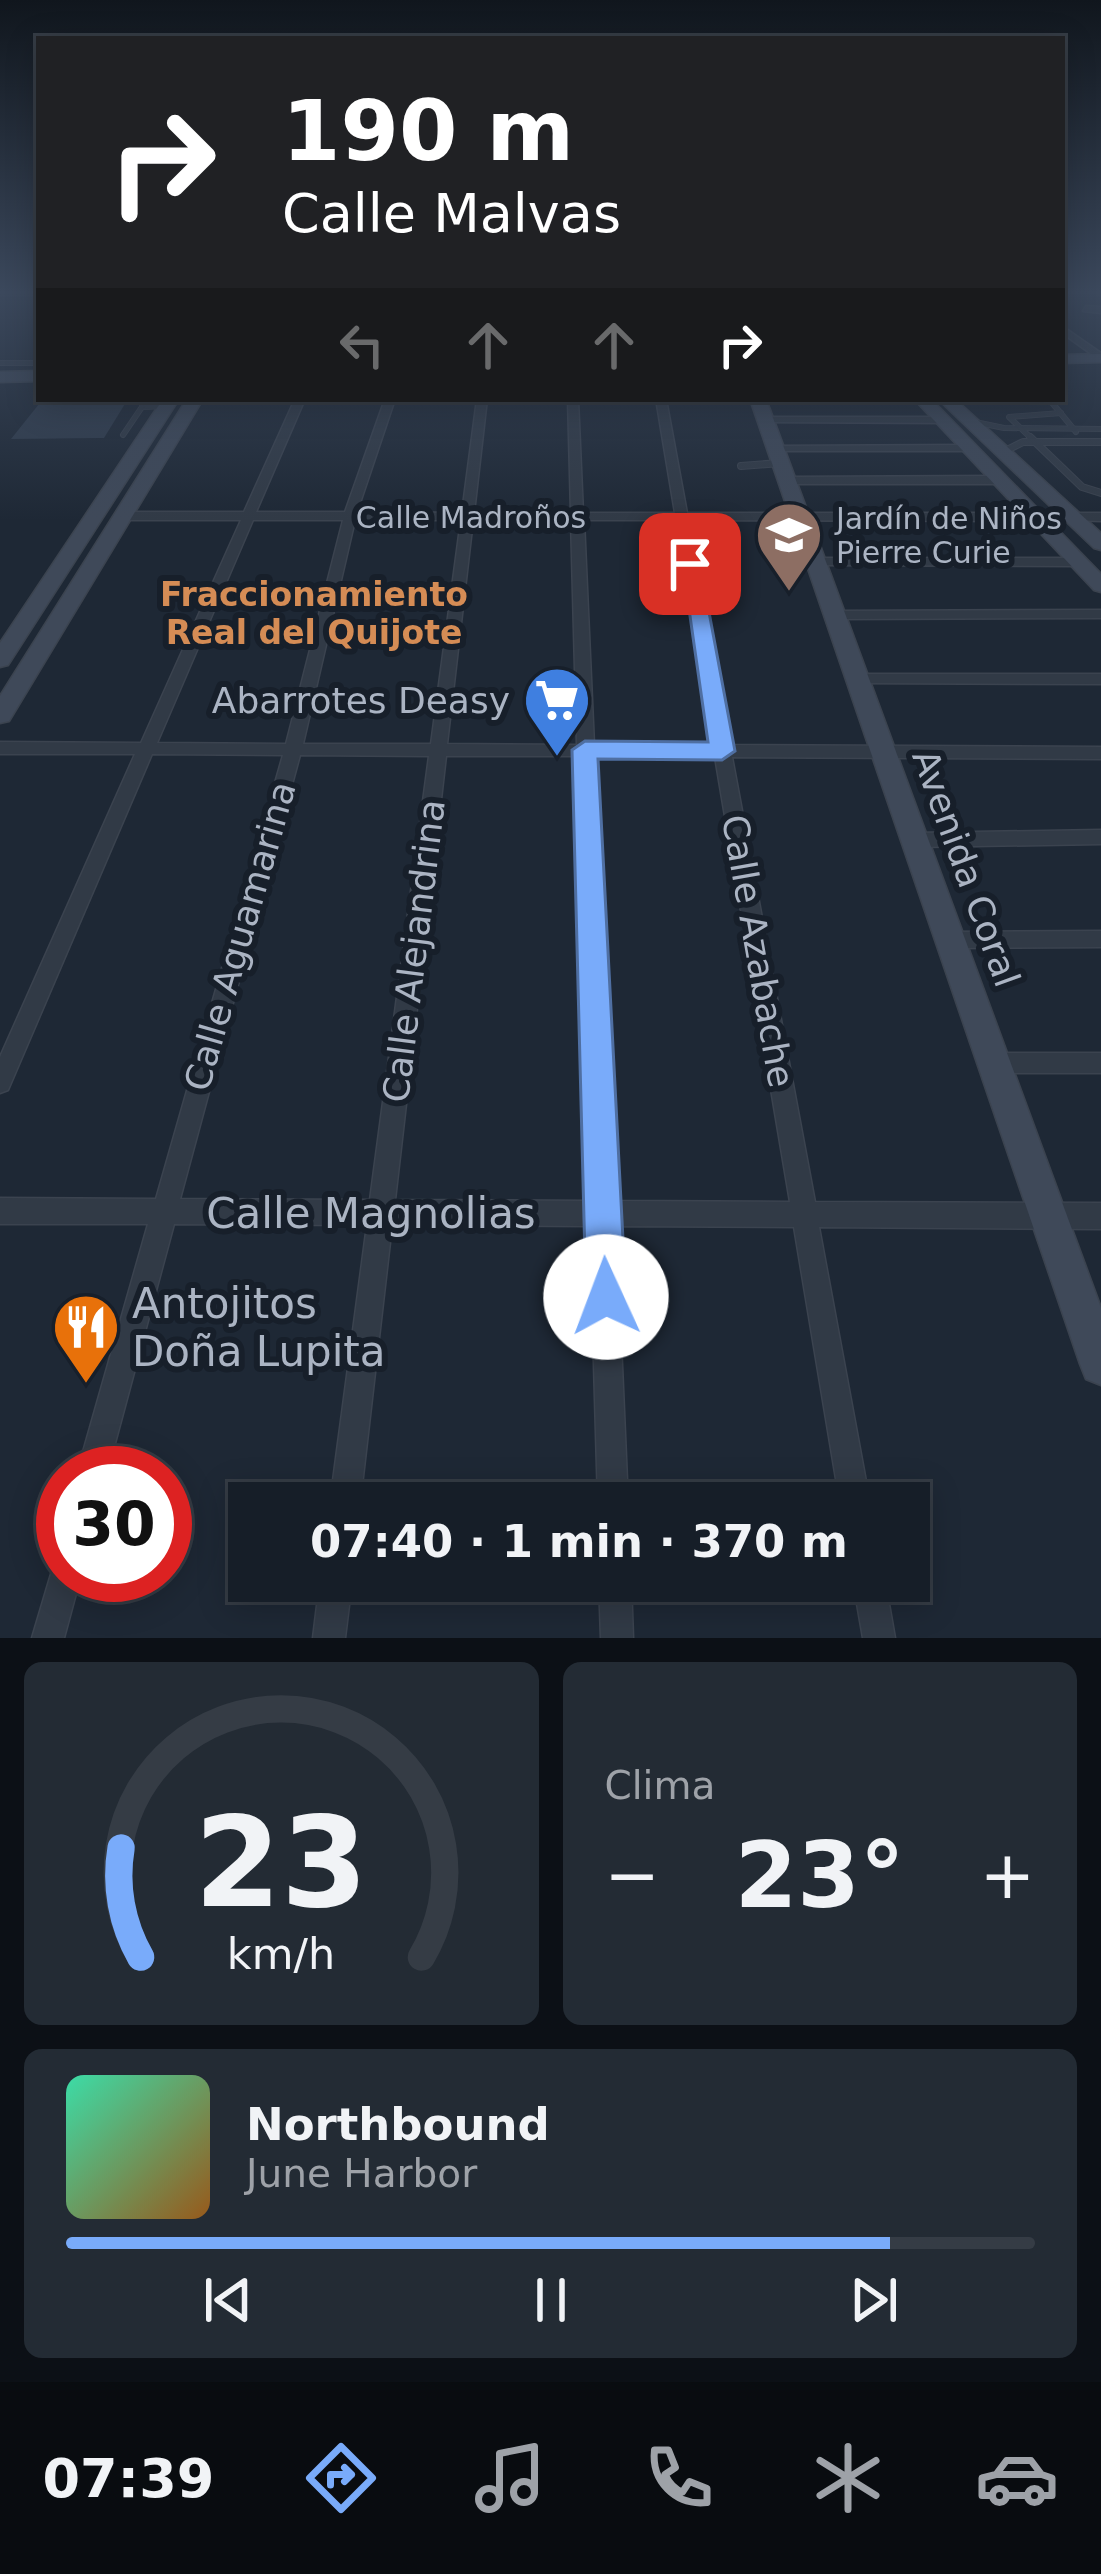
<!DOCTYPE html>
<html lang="es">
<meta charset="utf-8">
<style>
:root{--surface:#161e28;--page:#232b34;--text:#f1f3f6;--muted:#9ea2a8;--line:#353c45;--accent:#79abfa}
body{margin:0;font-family:"DejaVu Sans",sans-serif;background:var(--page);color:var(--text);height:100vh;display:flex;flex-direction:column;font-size:45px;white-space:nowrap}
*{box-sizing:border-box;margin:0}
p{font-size:39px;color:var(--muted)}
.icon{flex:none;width:66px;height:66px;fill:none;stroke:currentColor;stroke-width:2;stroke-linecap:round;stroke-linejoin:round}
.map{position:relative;height:1638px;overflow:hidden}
.details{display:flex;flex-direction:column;gap:24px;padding:24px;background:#0c1016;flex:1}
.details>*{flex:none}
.top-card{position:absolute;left:36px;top:36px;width:1029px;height:366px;border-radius:0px;box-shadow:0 6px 30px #0003,0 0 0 3px var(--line);background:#202124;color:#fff;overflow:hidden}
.speed{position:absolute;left:36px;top:1446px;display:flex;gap:24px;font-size:60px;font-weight:700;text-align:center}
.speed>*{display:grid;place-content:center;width:156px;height:156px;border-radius:50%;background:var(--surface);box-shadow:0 6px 30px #0003,0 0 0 3px var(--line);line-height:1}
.speed .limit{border:18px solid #d22;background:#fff;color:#111}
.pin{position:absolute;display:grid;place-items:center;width:102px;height:102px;color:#fff;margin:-51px;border-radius:24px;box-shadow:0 6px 18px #0006}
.me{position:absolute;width:132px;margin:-66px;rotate:358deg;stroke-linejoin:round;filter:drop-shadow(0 0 9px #0008)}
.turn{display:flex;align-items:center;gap:42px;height:252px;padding:0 48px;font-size:54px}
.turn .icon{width:156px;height:156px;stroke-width:2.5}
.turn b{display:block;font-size:84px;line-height:102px}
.lanes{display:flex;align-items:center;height:114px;padding:0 48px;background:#0003;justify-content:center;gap:60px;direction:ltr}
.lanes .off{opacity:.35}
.big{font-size:90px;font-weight:700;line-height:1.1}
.details .widget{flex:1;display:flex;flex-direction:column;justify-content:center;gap:18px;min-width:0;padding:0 42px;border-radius:18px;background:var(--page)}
.details .dial{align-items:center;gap:0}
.dial svg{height:312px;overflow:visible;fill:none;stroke:var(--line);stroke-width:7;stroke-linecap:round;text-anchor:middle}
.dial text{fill:var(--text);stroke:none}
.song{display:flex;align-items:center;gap:36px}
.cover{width:144px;height:144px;border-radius:18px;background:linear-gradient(135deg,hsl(160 70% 55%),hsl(30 70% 35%))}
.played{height:12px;border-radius:6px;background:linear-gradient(90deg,var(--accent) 85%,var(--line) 85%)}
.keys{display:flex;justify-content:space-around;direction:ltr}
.heat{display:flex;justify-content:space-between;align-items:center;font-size:66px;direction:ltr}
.details .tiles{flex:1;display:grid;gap:24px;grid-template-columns:1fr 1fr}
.widget:last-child{grid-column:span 2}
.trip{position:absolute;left:228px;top:1482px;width:702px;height:120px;border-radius:0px;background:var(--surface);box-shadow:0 6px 30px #0003,0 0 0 3px var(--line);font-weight:700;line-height:120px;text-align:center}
.dock{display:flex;height:192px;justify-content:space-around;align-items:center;background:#090c10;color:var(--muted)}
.dock .icon{width:84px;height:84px}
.dock .selected{color:var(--accent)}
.dock b{font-size:54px;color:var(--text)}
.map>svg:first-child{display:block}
.building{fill:#303c4c}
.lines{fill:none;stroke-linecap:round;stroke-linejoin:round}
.lane-far1-casing{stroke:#3b434f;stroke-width:6}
.lane-casing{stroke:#3b434f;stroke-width:8}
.street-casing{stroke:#3b434f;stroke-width:3}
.secondary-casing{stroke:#3b434f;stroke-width:3}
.lane-far1{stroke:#313a46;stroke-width:4.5}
.lane{stroke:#313a46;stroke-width:6}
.street{fill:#313a46;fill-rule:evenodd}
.secondary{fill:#3f4959;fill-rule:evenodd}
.route{fill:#79abfa;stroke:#4f6fa2;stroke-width:3}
.labels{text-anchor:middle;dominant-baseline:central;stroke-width:12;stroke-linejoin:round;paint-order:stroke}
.far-street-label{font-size:30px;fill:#abb4c3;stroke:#171f2a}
.far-poi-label{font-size:30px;fill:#abb4c3;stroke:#171f2a;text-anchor:start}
.far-neighbourhood-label{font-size:33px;font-weight:bold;fill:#d58c55;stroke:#171f2a}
.poi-label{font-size:36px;fill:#abb4c3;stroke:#171f2a;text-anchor:end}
.street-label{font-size:36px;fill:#abb4c3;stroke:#171f2a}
.near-street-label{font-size:42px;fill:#abb4c3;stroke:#171f2a}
.near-poi-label{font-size:42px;fill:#abb4c3;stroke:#171f2a;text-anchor:start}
</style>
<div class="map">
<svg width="1101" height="1638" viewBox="0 0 1101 1638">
<rect width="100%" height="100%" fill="#1e2835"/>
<!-- building -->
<polygon class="building" points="43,399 128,399 104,438 11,439"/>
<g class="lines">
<!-- lane-far1 casing -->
<g class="lane-far1-casing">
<g id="lane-far1">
<polyline points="0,294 39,293"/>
<polyline points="0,363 39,363"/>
<polyline points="146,399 142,407 167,406"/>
<polyline points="1049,399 1076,432"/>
<polyline points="975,422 1004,428 1101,429"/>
<polyline points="123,435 142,407"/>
<polyline points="1033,440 1009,417 1061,413"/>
</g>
</g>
<!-- lane casing -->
<g class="lane-casing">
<g id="lane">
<polyline points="1030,437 1082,487 1101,493"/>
<polyline points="1003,452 1023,442 1101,442"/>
<polyline points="741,466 780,463"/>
</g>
</g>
<!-- street casing -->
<g class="street-casing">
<g id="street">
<polygon points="1096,292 1101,292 1101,295 1097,294"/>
<polygon points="1086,306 1101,307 1101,313 1083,311"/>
<polygon points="1062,326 1101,353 1101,361 1062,333"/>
<path d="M295 399H305L256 512H345L385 399H395L357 512 462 513 477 399H487L474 513H571L568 399H578L583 513H675L656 399H666L687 513H1035L1041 517 1035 521 689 520 730 745 1101 747V759L732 757 815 1202 1101 1203V1229L819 1227 870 1503H840L794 1227 616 1226 628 1503H598L590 1226 392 1225 360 1503H330L367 1225 174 1224 107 1473H77L148 1224H0V1198L156 1199 283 755 152 754 8 1090 0 1093V1057L135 754H0V742L141 743 241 520H124L118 516 124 512H244ZM253 520H343L286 744 157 743ZM355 520H461L431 744H303ZM473 520H571L577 745 447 744ZM584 520H676L714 745H594ZM300 755 429 756 370 1200 180 1199ZM446 756H578L590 1201 395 1200ZM594 757H715L790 1202 614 1201Z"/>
<polygon points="765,417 942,417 947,420 942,423 761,422 761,418"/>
<polygon points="776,446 969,445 975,448 969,451 772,451 770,449"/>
<polygon points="787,477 999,476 1005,480 999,484 783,484 781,481"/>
<polygon points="1073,513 1101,513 1101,521 1069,520 1069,514"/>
<polygon points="816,558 1078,558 1085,562 1078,566 811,565 809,562"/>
<polygon points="1101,610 1101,618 834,619 827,615 834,611"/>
<polygon points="859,674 1101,674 1101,684 854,683 851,679 854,675"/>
<polygon points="1101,830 1101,844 916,847 910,845 907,840 910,835 916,833"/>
<polygon points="1101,931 1101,947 950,948 943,946 940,940 943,934 950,932"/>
<polygon points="994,1053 1101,1053 1101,1073 994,1073 986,1070 983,1063 986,1056"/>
<polygon points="63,1560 63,1575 81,1575 64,1638 32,1638 54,1564"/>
<polygon points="320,1581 352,1581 345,1638 313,1638"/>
<polygon points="599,1581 631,1581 633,1638 601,1638"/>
<polygon points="853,1581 885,1581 895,1638 863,1638"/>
</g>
</g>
<!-- secondary casing -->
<g class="secondary-casing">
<g id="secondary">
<polygon points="1101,354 1101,362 1062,363 1062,355"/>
<polygon points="39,371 39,381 0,382 0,372"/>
<polygon points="163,399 179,399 8,665 0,667 0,643"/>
<polygon points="187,399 203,399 9,721 0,723 0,696"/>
<polygon points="750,399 766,399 1101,1308 1101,1385 1086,1379 1080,1364"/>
<polygon points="914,399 931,399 1101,574 1101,592 1094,590"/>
<polygon points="938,399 955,399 1101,533 1101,550 1094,548"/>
</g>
</g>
<!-- lane-far1 -->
<use href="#lane-far1" class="lane-far1"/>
<!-- lane -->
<use href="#lane" class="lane"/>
<!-- street -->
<use href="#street" class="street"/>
<!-- secondary -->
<use href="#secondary" class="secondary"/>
</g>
<!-- sky -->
<linearGradient id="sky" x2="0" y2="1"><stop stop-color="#10161d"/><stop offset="0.56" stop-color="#3b485c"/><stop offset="1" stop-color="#3b485c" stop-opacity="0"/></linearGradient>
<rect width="1101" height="521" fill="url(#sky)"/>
<!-- route -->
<polygon class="route" points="682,560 700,564 735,751 722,760 598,759 626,1297 620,1311 606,1317 592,1311 586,1297 572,750 585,741 708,742"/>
<!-- icons -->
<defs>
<g id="school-pin" transform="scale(3.45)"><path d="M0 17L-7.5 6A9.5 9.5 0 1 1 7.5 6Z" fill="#8d6e63" stroke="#171f2a"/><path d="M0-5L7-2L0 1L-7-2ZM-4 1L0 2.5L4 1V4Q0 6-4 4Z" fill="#fff"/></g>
<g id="supermarket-pin" transform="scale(3.45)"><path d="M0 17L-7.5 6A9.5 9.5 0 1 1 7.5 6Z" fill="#3f7fe0" stroke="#171f2a"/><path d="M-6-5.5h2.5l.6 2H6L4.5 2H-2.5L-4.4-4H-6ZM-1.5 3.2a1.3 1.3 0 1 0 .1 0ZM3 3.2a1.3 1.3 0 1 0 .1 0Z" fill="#fff"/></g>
<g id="restaurant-pin" transform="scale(3.45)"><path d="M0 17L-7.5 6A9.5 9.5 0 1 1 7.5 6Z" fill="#e8710a" stroke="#171f2a"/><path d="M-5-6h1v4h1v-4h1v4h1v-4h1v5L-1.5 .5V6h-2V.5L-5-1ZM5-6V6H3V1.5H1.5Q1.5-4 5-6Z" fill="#fff"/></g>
</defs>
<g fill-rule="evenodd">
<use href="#school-pin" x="789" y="535"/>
<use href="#supermarket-pin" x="557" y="700"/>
<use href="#restaurant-pin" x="86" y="1327"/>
</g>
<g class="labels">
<!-- far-street labels -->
<g class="far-street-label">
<text x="471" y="517">Calle Madroños</text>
</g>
<!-- far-poi labels -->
<g class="far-poi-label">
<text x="836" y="518">Jardín de Niños<tspan x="836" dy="34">Pierre Curie</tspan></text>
</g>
<!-- far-neighbourhood labels -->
<g class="far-neighbourhood-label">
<text x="314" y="594">Fraccionamiento<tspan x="314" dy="38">Real del Quijote</tspan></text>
</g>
<!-- poi labels -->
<g class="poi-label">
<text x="510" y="700">Abarrotes Deasy</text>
</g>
<!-- street labels -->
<g class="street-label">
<text transform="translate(966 868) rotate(70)">Avenida Coral</text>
<text transform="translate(240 936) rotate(-74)">Calle Aguamarina</text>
<text transform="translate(414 951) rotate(-83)">Calle Alejandrina</text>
<text transform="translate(758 951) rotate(80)">Calle Azabache</text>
</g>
<!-- near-street labels -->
<g class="near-street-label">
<text x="371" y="1213">Calle Magnolias</text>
</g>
<!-- near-poi labels -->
<g class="near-poi-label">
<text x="132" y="1303">Antojitos<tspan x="132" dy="48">Doña Lupita</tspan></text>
</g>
</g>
</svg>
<div class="speed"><div class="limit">30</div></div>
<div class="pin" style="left:690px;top:564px;background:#d93025"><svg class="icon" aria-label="arrive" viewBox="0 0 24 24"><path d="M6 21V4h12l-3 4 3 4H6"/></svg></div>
<svg class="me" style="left:606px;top:1297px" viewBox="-20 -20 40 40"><circle r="19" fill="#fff"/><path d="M0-13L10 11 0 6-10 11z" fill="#79abfa"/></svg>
<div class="trip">07:40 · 1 min · 370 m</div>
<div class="top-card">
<div class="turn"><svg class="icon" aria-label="right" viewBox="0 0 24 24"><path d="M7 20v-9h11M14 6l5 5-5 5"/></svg><div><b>190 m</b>Calle Malvas</div></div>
<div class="lanes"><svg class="icon off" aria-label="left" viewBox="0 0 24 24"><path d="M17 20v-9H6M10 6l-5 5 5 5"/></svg><svg class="icon off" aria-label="ahead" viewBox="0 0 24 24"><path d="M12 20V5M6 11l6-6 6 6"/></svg><svg class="icon off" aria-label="ahead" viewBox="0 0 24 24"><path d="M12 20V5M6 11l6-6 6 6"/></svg><svg class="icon" aria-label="right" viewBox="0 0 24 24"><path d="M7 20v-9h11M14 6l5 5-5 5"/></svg></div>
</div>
</div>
<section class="details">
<div class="tiles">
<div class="widget dial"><svg viewBox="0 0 100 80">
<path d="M14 69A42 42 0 1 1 86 69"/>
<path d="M14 69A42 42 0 0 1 9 41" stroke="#79abfa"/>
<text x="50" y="56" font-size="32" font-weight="700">23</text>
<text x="50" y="72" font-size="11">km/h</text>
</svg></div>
<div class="widget"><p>Clima</p>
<div class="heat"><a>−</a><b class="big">23°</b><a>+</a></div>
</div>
<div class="widget">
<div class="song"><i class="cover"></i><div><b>Northbound</b><p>June Harbor</p></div></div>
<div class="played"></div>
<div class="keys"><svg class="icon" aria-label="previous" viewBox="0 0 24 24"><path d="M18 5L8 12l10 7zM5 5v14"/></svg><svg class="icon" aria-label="pause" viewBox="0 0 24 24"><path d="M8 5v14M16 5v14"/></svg><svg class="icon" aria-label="next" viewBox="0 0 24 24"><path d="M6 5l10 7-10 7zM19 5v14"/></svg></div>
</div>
</div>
</section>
<nav class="dock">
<b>07:39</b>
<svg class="icon selected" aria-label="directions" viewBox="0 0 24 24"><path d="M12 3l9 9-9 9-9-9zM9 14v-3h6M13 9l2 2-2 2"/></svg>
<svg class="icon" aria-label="music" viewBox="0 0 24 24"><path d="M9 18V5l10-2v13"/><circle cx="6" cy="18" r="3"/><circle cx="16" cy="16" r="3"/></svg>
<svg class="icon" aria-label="phone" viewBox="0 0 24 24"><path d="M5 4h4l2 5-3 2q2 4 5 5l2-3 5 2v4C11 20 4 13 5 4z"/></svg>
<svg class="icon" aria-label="climate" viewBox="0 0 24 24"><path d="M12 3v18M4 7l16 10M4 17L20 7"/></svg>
<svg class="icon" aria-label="car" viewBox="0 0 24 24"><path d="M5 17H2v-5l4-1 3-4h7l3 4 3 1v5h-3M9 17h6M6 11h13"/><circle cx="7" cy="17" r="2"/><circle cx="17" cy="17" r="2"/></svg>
</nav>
